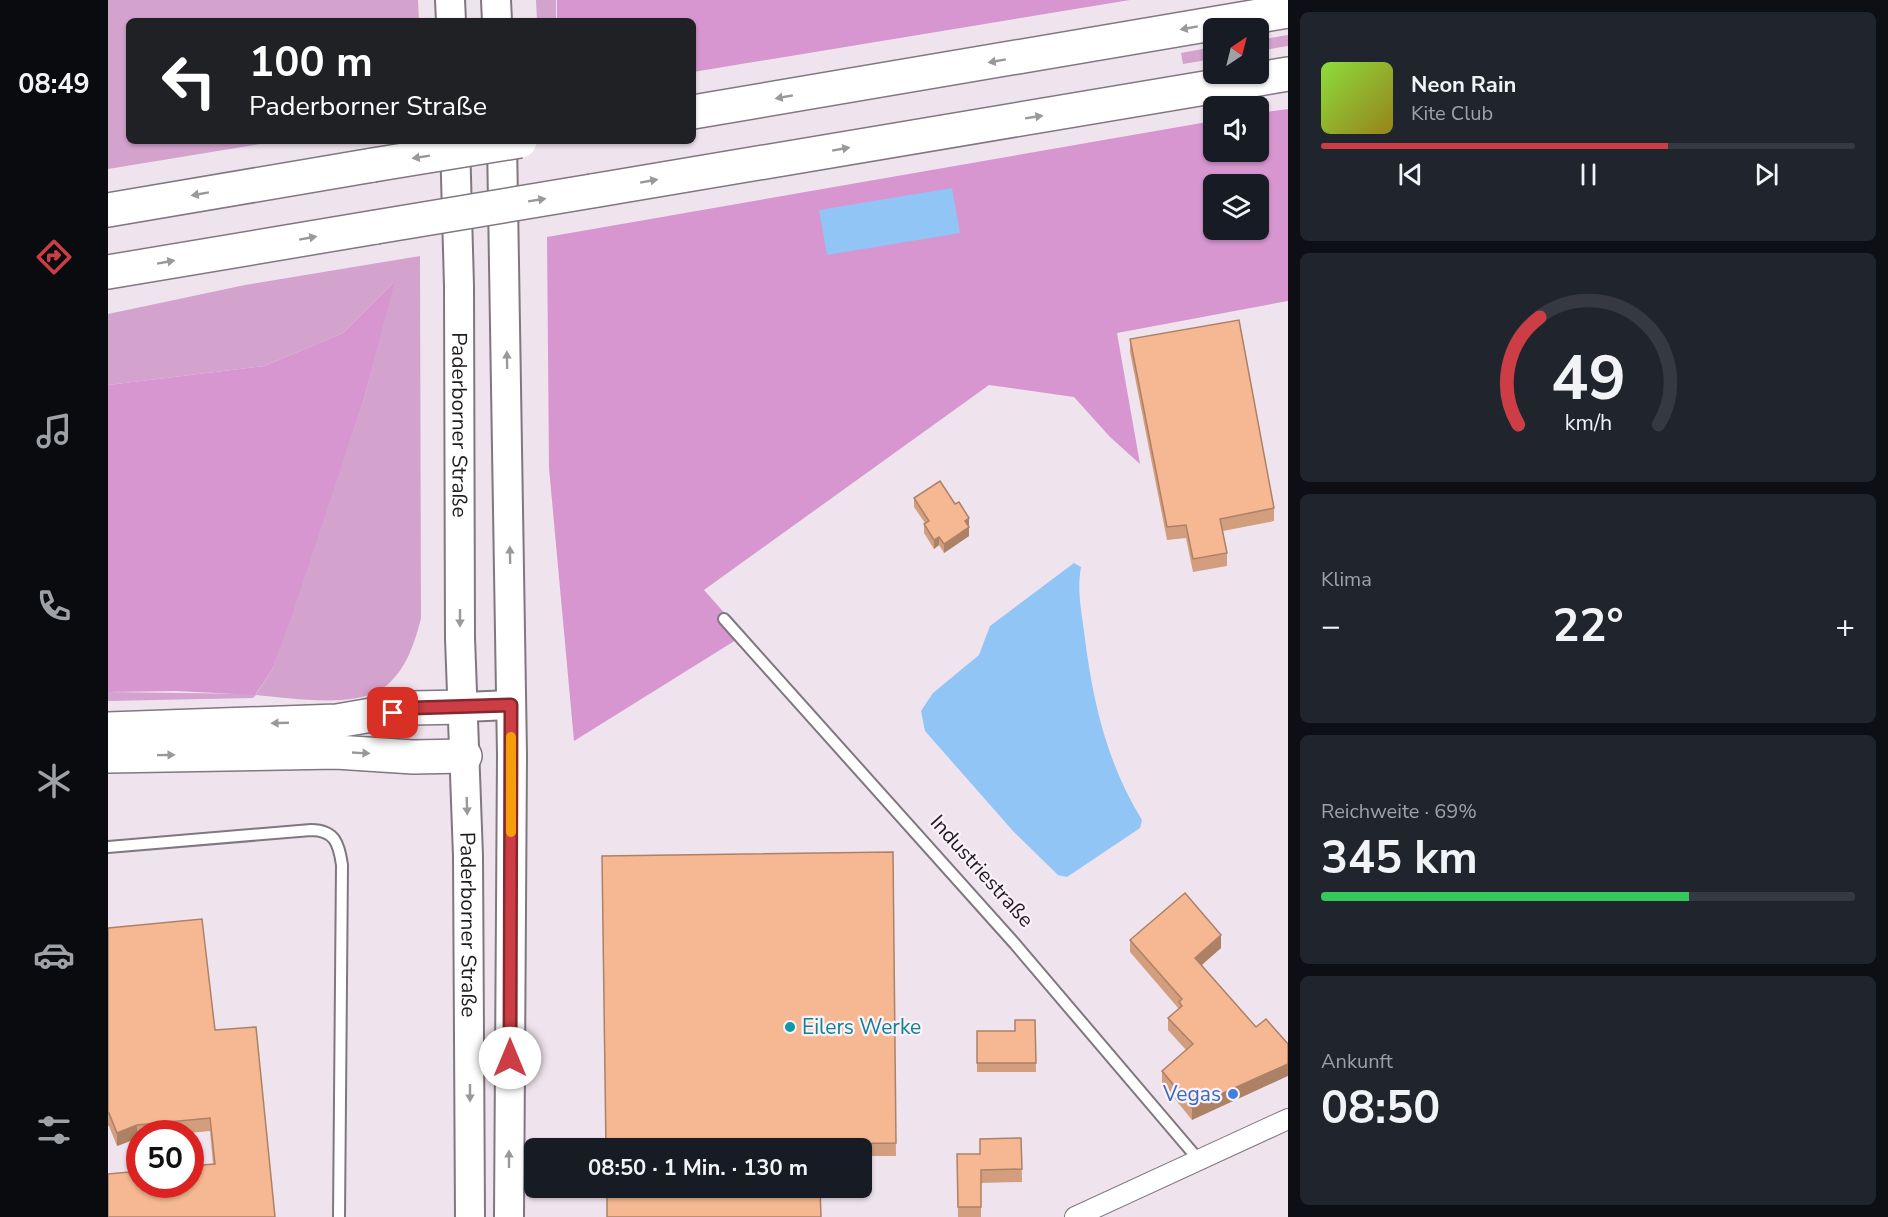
<!DOCTYPE html>
<html lang="de">
<meta charset="utf-8">
<style>
:root{--surface:#171b24;--page:#20242c;--text:#f1f3f6;--muted:#9ea1a6;--line:#363941;--accent:#cc3d46}
body{margin:0;font-family:"Nunito Sans",sans-serif;background:var(--page);color:var(--text);height:100vh;display:flex;flex-direction:column;font-size:22px;white-space:nowrap}
*{box-sizing:border-box;margin:0}
p{font-size:20px;color:var(--muted)}
.icon{flex:none;width:33px;height:33px;fill:none;stroke:currentColor;stroke-width:2;stroke-linecap:round;stroke-linejoin:round}
.map{position:relative;flex:1;overflow:hidden}
.details{display:flex;flex-direction:column;gap:12px;padding:12px;background:#0d0f14;width:600px}
.details>*{flex:none}
.banner{position:absolute;left:18px;top:18px;width:570px;height:126px;border-radius:9px;box-shadow:0 2px 4px #0004;background:#202124;color:#fff;overflow:hidden}
.needle{width:39px;rotate:35deg}
.fabs{position:absolute;left:1095px;top:18px;display:grid;gap:12px}
.fabs a{display:grid;place-items:center;width:66px;height:66px;border-radius:9px;background:var(--surface);box-shadow:0 2px 4px #0004;font-size:30px}
.speed{position:absolute;left:18px;top:1120px;display:flex;gap:12px;font-size:30px;font-weight:700;text-align:center}
.speed>*{display:grid;place-content:center;width:78px;height:78px;border-radius:50%;background:var(--surface);box-shadow:0 2px 4px #0004;line-height:1}
.speed .limit{border:9px solid #d22;background:#fff;color:#111}
.pin{position:absolute;display:grid;place-items:center;width:51px;height:51px;color:#fff;margin:-26px;border-radius:12px;box-shadow:0 3px 9px #0006}
.me{position:absolute;width:66px;margin:-33px;rotate:0deg;stroke-linejoin:round;filter:drop-shadow(0 0 4px #0008)}
.turn{display:flex;align-items:center;gap:21px;height:126px;padding:0 24px;font-size:27px}
.turn .icon{width:78px;height:78px;stroke-width:2.5}
.turn b{display:block;font-size:42px;line-height:51px}
.big{font-size:45px;font-weight:700;line-height:1.1}
.details .card{flex:1;display:flex;flex-direction:column;justify-content:center;gap:9px;min-width:0;padding:0 21px;border-radius:9px;background:var(--page)}
.details .dial{align-items:center;gap:0}
.dial svg{height:156px;overflow:visible;fill:none;stroke:var(--line);stroke-width:7;stroke-linecap:round;text-anchor:middle}
.dial text{fill:var(--text);stroke:none}
.song{display:flex;align-items:center;gap:18px}
.cover{width:72px;height:72px;border-radius:9px;background:linear-gradient(135deg,hsl(90 70% 55%),hsl(50 70% 35%))}
.played{height:6px;border-radius:3px;background:linear-gradient(90deg,var(--accent) 65%,var(--line) 65%)}
.keys{display:flex;justify-content:space-around;direction:ltr}
.heat{display:flex;justify-content:space-between;align-items:center;font-size:33px;direction:ltr}
.charge{height:9px;border-radius:4px;background:linear-gradient(90deg,#34c759 69%,var(--line) 0)}
.trip{position:absolute;left:416px;top:1138px;width:348px;height:60px;border-radius:9px;background:var(--surface);box-shadow:0 2px 4px #0004;font-weight:700;line-height:60px;text-align:center}
main{display:flex;flex:1;min-height:0}
.tab-bar{display:flex;flex-direction:column;width:108px;justify-content:space-around;align-items:center;background:#090b0e;color:var(--muted)}
.tab-bar .icon{width:42px;height:42px}
.tab-bar .selected{color:var(--accent)}
.tab-bar b{font-size:27px;color:var(--text)}
.map>svg:first-child{display:block}
.green{fill:#d3a3ce}
.forest{fill:#d796d0;fill-rule:evenodd}
.water{fill:#90c5f5}
.lines{fill:none;stroke-linecap:round;stroke-linejoin:round}
.service-casing{stroke:#817780;stroke-width:14}
.minor-casing{stroke:#817780;stroke-width:22}
.secondary-casing{stroke:#817780;stroke-width:32}
.motorway-casing{stroke:#817780;stroke-width:36}
.service{stroke:#fff;stroke-width:10}
.minor{stroke:#fff;stroke-width:20}
.secondary{stroke:#fff;stroke-width:28}
.motorway{stroke:#fff;stroke-width:33}
.motorway-bridge-casing{stroke:#817780;stroke-width:36;stroke-linecap:butt}
.motorway-bridge{stroke:#fff;stroke-width:33}
.wall{fill:#d39e7e}
.shaded-wall{fill:#ac8166}
.building{fill:#f5b892;stroke:#ac8166;stroke-width:1.5}
.oneway{fill:#9a989a}
.route-casing{stroke:#85282e;stroke-width:15}
.route{stroke:#cc3d46;stroke-width:10}
.slow{stroke:#f59e0b;stroke-width:10}
.culture-dot{fill:#0f9aa8;stroke:#fcf1fb;stroke-width:2}
.shop-dot{fill:#3f7fe0;stroke:#fcf1fb;stroke-width:2}
.labels{text-anchor:middle;dominant-baseline:central;stroke-width:4.5;stroke-linejoin:round;paint-order:stroke}
.street-label{font-size:21px;fill:#1f1b1f;stroke:#fcf1fb}
.culture-label{font-size:21px;fill:#0d838f;stroke:#fcf1fb;text-anchor:start}
.shop-label{font-size:21px;fill:#366cbe;stroke:#fcf1fb;text-anchor:end}
</style>
<main>
<nav class="tab-bar">
<b>08:49</b>
<svg class="icon selected" aria-label="directions" viewBox="0 0 24 24"><path d="M12 3l9 9-9 9-9-9zM9 14v-3h6M13 9l2 2-2 2"/></svg>
<svg class="icon" aria-label="music" viewBox="0 0 24 24"><path d="M9 18V5l10-2v13"/><circle cx="6" cy="18" r="3"/><circle cx="16" cy="16" r="3"/></svg>
<svg class="icon" aria-label="phone" viewBox="0 0 24 24"><path d="M5 4h4l2 5-3 2q2 4 5 5l2-3 5 2v4C11 20 4 13 5 4z"/></svg>
<svg class="icon" aria-label="climate" viewBox="0 0 24 24"><path d="M12 3v18M4 7l16 10M4 17L20 7"/></svg>
<svg class="icon" aria-label="car" viewBox="0 0 24 24"><path d="M5 17H2v-5l4-1 3-4h7l3 4 3 1v5h-3M9 17h6M6 11h13"/><circle cx="7" cy="17" r="2"/><circle cx="17" cy="17" r="2"/></svg>
<svg class="icon" aria-label="filters" viewBox="0 0 24 24"><path d="M4 7h16M4 17h16"/><circle cx="9" cy="7" r="2"/><circle cx="15" cy="17" r="2"/></svg>
</nav>
<div class="map">
<svg width="1180" height="1217" viewBox="0 0 1180 1217">
<rect width="100%" height="100%" fill="#efe4ed"/>
<!-- green -->
<g class="green">
<polygon points="0,0 310,0 311,21 21,21 21,141 171,141 0,169"/>
<polygon points="428,0 448,0 448,21 429,21"/>
<polygon points="1180,35 1180,46 1151,51 1151,40"/>
<polygon points="1105,47 1105,59 1075,64 1073,53"/>
<path d="M312 256 313 618C307 643 296 676 272 690 242 708 181 698 148 695L145 698 0 701V692L148 694 164 670 257 396 286 282 235 333 156 366 0 385V314L137 285Z"/>
</g>
<!-- forest -->
<g class="forest">
<polygon points="449,0 1022,0 585,72 585,21 449,21"/>
<path d="M1180 109V301L1009 333 1032 464 1002 437 966 397 881 385 596 590 636 635 466 741 441 468 439 237 1105 121 1106 152H1150L1151 113ZM1106 184H1150V230H1106Z"/>
<polygon points="287,281 257,396 183,618 164,670 147,695 68,691 0,692 0,385 156,366 235,333"/>
</g>
<!-- water -->
<g class="water">
<polygon points="844,188 852,233 719,255 711,210"/>
<path d="M966 563 973 567C969 590 973 609 976 631 984 698 998 762 1034 820L1032 828 959 877 950 875 905 831 817 731 813 711 825 693 871 655 882 626Z"/>
</g>
<g class="lines">
<!-- service casing -->
<g class="service-casing">
<g id="service">
<polyline points="616,619 907,944 1090,1159"/>
<path d="M0 847 203 830C227 830 231 844 234 865L231 1217"/>
</g>
</g>
<!-- minor casing -->
<g class="minor-casing">
<polyline id="minor" points="967,1217 1180,1119"/>
</g>
<!-- secondary casing -->
<g class="secondary-casing">
<g id="secondary">
<polyline points="342,0 343,21"/>
<polyline points="388,0 389,21"/>
<path id="s1" d="M347 141 351 286 352 638 360 856 362 1217"/>
<polyline points="394,141 404,755 401,1217"/>
<polyline points="356,707 403,705"/>
</g>
</g>
<!-- motorway casing -->
<g class="motorway-casing">
<g id="motorway">
<polyline points="585,112 1180,11"/>
<polyline points="484,191 1180,74"/>
<polyline points="0,210 265,165"/>
<polyline points="0,272 268,227"/>
<polyline points="0,729 229,721 304,708 356,707"/>
<polyline points="0,756 228,752 305,757 357,756"/>
</g>
</g>
<!-- service -->
<use href="#service" class="service"/>
<!-- minor -->
<use href="#minor" class="minor"/>
<!-- secondary -->
<use href="#secondary" class="secondary"/>
<!-- motorway -->
<use href="#motorway" class="motorway"/>
<!-- motorway-bridge casing -->
<g class="motorway-bridge-casing">
<g id="motorway-bridge">
<polyline points="265,165 412,141"/>
<polyline points="268,227 484,191"/>
</g>
</g>
<!-- motorway-bridge -->
<use href="#motorway-bridge" class="motorway-bridge"/>
</g>
<!-- wall -->
<g class="wall">
<polygon points="1022,339 1166,508 1166,521 1115,531 1119,553 1119,566 1085,572 1078,538 1059,540 1022,352"/>
<polygon points="806,498 847,504 861,518 861,536 836,553 831,545 826,549 816,533 816,524 817,523 806,507"/>
<polygon points="785,852 788,1156 753,1156 753,1149 498,1149"/>
<polygon points="0,928 107,1030 167,1217 105,1164 102,1131 71,1134 32,1134 32,1138 9,1146 1,1126 0,1126"/>
<polygon points="1022,940 1113,948 1093,965 1084,1120 1054,1083 1054,1071 1078,1050 1060,1030 1060,1018 1071,1009 1022,952"/>
<polygon points="927,1020 928,1072 869,1072 869,1031 907,1031"/>
<polygon points="913,1138 914,1182 873,1183 873,1217 850,1217 849,1154 872,1154"/>
</g>
<!-- shaded-wall -->
<g class="shaded-wall">
<polygon points="861,518 861,527 857,521"/>
<polygon points="861,527 861,536 836,553 836,544"/>
<polygon points="831,537 831,545 826,549 826,540"/>
<polygon points="1113,935 1113,948 1087,971 1087,958"/>
<polygon points="1180,1064 1180,1076 1084,1120 1084,1107"/>
<polygon points="29,1125 29,1138 9,1146 9,1133"/>
</g>
<!-- building -->
<g class="building">
<polygon points="1131,320 1166,508 1112,519 1119,553 1085,559 1078,525 1059,527 1022,339"/>
<polygon points="832,481 847,504 851,502 861,518 857,521 861,527 836,544 831,537 826,540 816,524 821,521 806,498"/>
<polygon points="785,852 788,1143 712,1144 712,1149 498,1149 494,856"/>
<polygon points="1077,893 1113,935 1087,958 1148,1027 1158,1019 1180,1044 1180,1064 1084,1107 1054,1071 1085,1044 1060,1018 1074,1006 1071,1002 1074,999 1022,940"/>
<polygon points="94,919 107,1030 148,1027 167,1217 0,1217 0,1174 32,1171 32,1185 82,1185 82,1166 107,1164 102,1118 29,1125 9,1133 1,1113 0,1114 0,928"/>
<polygon points="907,1020 927,1020 928,1063 869,1063 869,1031 907,1031"/>
<polygon points="913,1138 914,1169 873,1170 873,1207 850,1207 849,1154 872,1154 872,1139"/>
<polygon points="499,1188 712,1188 713,1217 499,1217"/>
</g>
<!-- one-way arrows -->
<defs><path id="oneway-solid" d="M-6-.8H1V-3.2L6.5 0L1 3.2V.8H-6Z" transform="scale(1.5)"/></defs>
<g class="oneway">
<use href="#oneway-solid" transform="translate(1081 28) rotate(170)"/>
<use href="#oneway-solid" transform="translate(889 61) rotate(170)"/>
<use href="#oneway-solid" transform="translate(676 97) rotate(170)"/>
<use href="#oneway-solid" transform="translate(926 117) rotate(-9)"/>
<use href="#oneway-solid" transform="translate(733 149) rotate(-10)"/>
<use href="#oneway-solid" transform="translate(313 157) rotate(171)"/>
<use href="#oneway-solid" transform="translate(541 181) rotate(-10)"/>
<use href="#oneway-solid" transform="translate(92 194) rotate(170)"/>
<use href="#oneway-solid" transform="translate(429 200) rotate(-9)"/>
<use href="#oneway-solid" transform="translate(200 238) rotate(-10)"/>
<use href="#oneway-solid" transform="translate(58 262) rotate(-10)"/>
<use href="#oneway-solid" transform="translate(399 360) rotate(-91)"/>
<use href="#oneway-solid" transform="translate(402 555) rotate(-91)"/>
<use href="#oneway-solid" transform="translate(352 618) rotate(90)"/>
<use href="#oneway-solid" transform="translate(172 723) rotate(178)"/>
<use href="#oneway-solid" transform="translate(253 753) rotate(3)"/>
<use href="#oneway-solid" transform="translate(58 755) rotate(-1)"/>
<use href="#oneway-solid" transform="translate(359 806) rotate(88)"/>
<use href="#oneway-solid" transform="translate(362 1093) rotate(90)"/>
<use href="#oneway-solid" transform="translate(401 1159) rotate(-90)"/>
</g>
<g class="lines">
<!-- route casing -->
<g class="route-casing">
<polyline id="route" points="285,713 304,708 403,705 402,1058"/>
</g>
<!-- route -->
<use href="#route" class="route"/>
<!-- slow -->
<polyline class="slow" points="403,832 403,737"/>
</g>
<!-- markers -->
<circle class="culture-dot" cx="682" cy="1027" r="6"/>
<circle class="shop-dot" cx="1125" cy="1094" r="6"/>
<g class="labels">
<!-- street labels -->
<g class="street-label">
<text stroke="none"><textPath href="#s1" startOffset="284">Paderborner Straße</textPath></text>
<text transform="translate(874 871) rotate(48)">Industriestraße</text>
<text stroke="none"><textPath href="#s1" startOffset="784">Paderborner Straße</textPath></text>
</g>
<!-- culture labels -->
<g class="culture-label">
<text x="694" y="1027">Eilers Werke</text>
</g>
<!-- shop labels -->
<g class="shop-label">
<text x="1113" y="1094">Vegas</text>
</g>
</g>
</svg>
<div class="fabs">
<a><svg class="needle" viewBox="-14 -14 28 28"><path d="M0-13l5 13h-10z" fill="#e53935"/><path d="M0 13l5-13h-10z" fill="#9ea1a6"/></svg></a>
<a><svg class="icon" aria-label="sound" viewBox="0 0 24 24"><path d="M4 9h4l5-4v14l-5-4H4zM17 9q2 3 0 6"/></svg></a>
<a><svg class="icon" aria-label="layers" viewBox="0 0 24 24"><path d="M12 4l9 5-9 5-9-5zM3 14l9 5 9-5"/></svg></a>
</div>
<div class="speed"><div class="limit">50</div></div>
<div class="pin" style="left:285px;top:713px;background:#d93025"><svg class="icon" aria-label="arrive" viewBox="0 0 24 24"><path d="M6 21V4h12l-3 4 3 4H6"/></svg></div>
<svg class="me" style="left:402px;top:1058px" viewBox="-20 -20 40 40"><circle r="19" fill="#fff"/><path d="M0-13L10 11 0 6-10 11z" fill="#cc3d46"/></svg>
<div class="trip">08:50 · 1 Min. · 130 m</div>
<div class="banner">
<div class="turn"><svg class="icon" aria-label="left" viewBox="0 0 24 24"><path d="M17 20v-9H6M10 6l-5 5 5 5"/></svg><div><b>100 m</b>Paderborner Straße</div></div>
</div>
</div>
<section class="details">
<div class="card">
<div class="song"><i class="cover"></i><div><b>Neon Rain</b><p>Kite Club</p></div></div>
<div class="played"></div>
<div class="keys"><svg class="icon" aria-label="previous" viewBox="0 0 24 24"><path d="M18 5L8 12l10 7zM5 5v14"/></svg><svg class="icon" aria-label="pause" viewBox="0 0 24 24"><path d="M8 5v14M16 5v14"/></svg><svg class="icon" aria-label="next" viewBox="0 0 24 24"><path d="M6 5l10 7-10 7zM19 5v14"/></svg></div>
</div>
<div class="card dial"><svg viewBox="0 0 100 80">
<path d="M14 69A42 42 0 1 1 86 69"/>
<path d="M14 69A42 42 0 0 1 25 14" stroke="#cc3d46"/>
<text x="50" y="56" font-size="32" font-weight="700">49</text>
<text x="50" y="72" font-size="11">km/h</text>
</svg></div>
<div class="card"><p>Klima</p>
<div class="heat"><a>−</a><b class="big">22°</b><a>+</a></div>
</div>
<div class="card"><p>Reichweite · 69%</p><b class="big">345 km</b><div class="charge"></div></div>
<div class="card"><p>Ankunft</p><b class="big">08:50</b></div>
</section>
</main>
